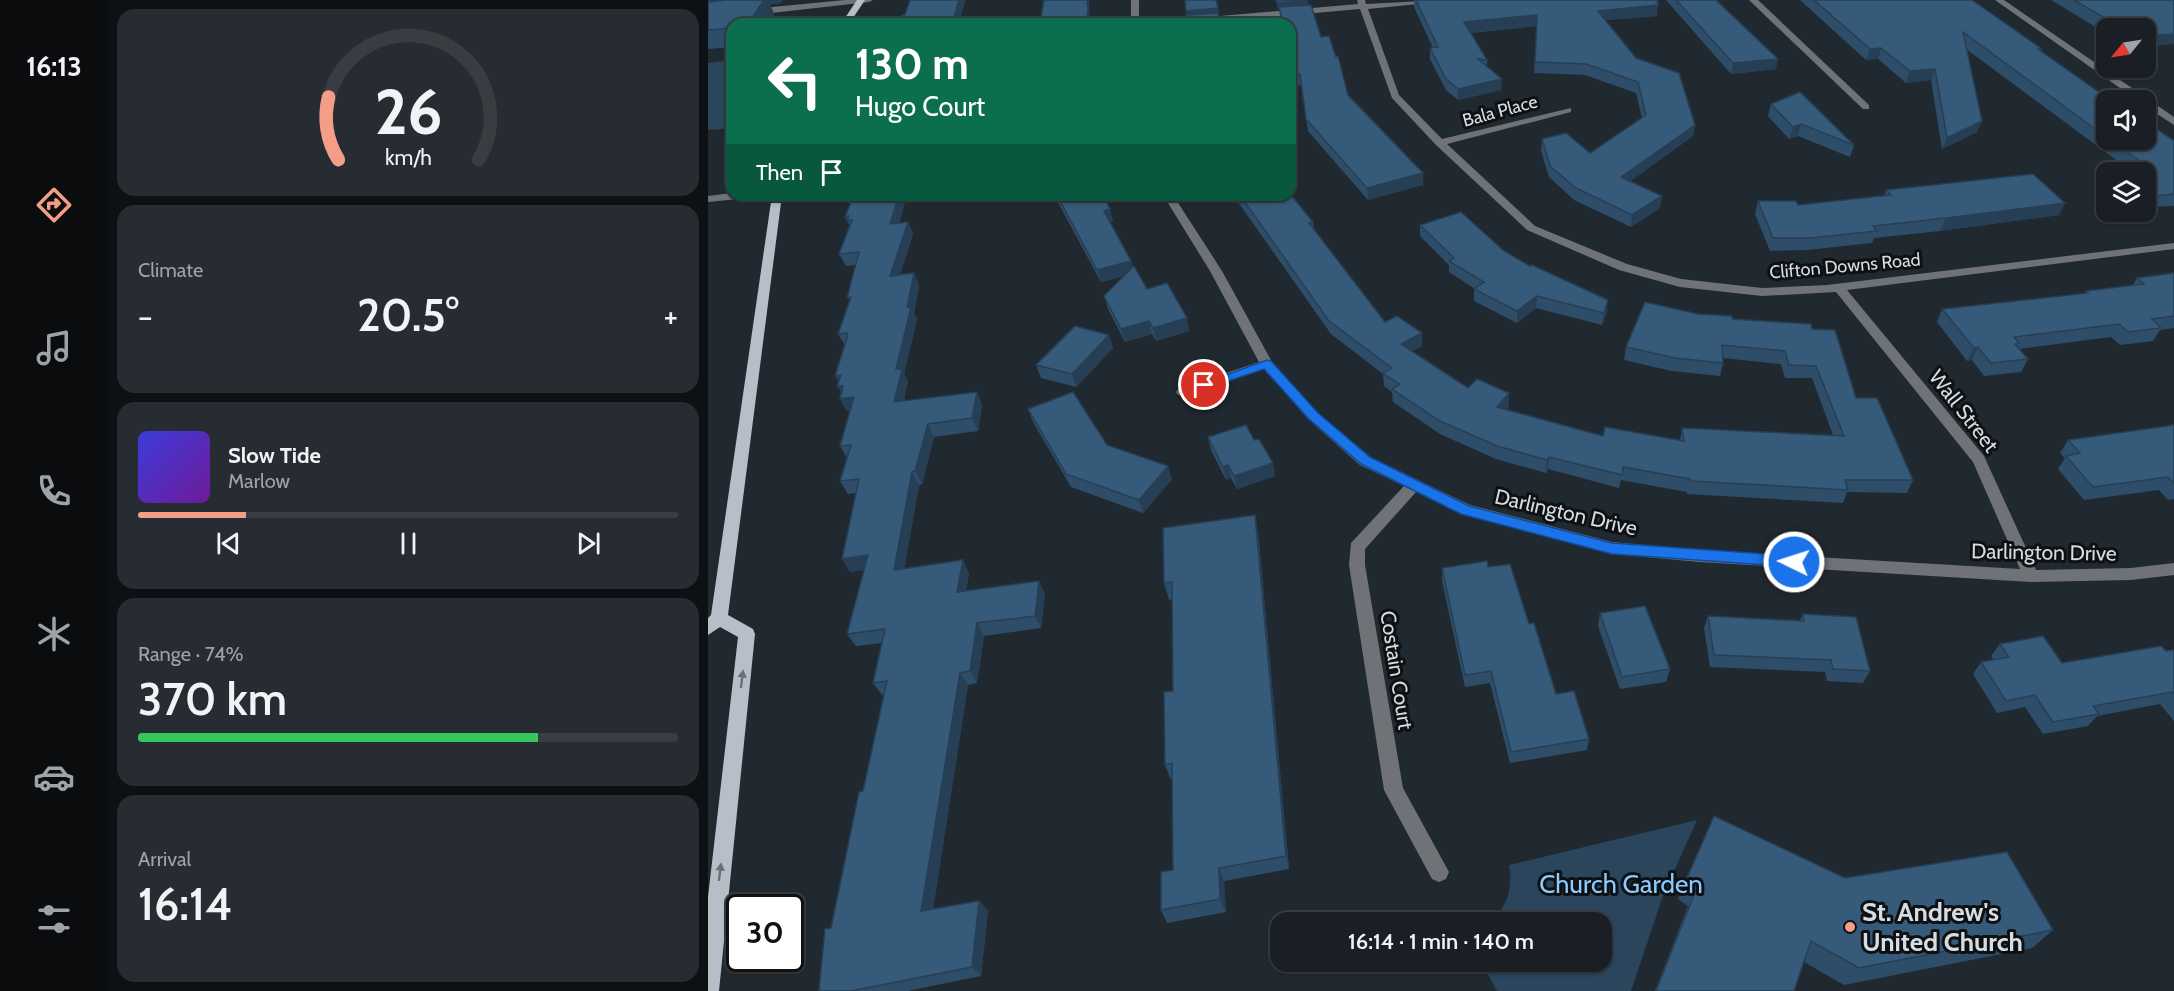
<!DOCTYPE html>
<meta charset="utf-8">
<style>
:root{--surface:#191f24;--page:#262c31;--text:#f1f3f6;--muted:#9fa2a6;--line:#373d41;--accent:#f49e87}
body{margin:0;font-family:Cabin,sans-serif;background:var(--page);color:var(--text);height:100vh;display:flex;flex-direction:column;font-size:22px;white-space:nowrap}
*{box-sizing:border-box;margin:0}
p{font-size:20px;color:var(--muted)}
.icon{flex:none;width:33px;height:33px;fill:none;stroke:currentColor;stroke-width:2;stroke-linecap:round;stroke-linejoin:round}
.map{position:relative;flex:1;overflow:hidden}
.side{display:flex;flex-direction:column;gap:9px;padding:9px;background:#0e1114;width:600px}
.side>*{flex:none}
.top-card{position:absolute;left:18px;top:18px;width:570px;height:183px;border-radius:18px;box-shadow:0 2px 4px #0004,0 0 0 2px var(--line);background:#0b6e4f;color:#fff;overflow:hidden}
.needle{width:39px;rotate:240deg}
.buttons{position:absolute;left:1388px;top:18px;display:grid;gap:12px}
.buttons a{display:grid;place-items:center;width:60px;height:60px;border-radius:12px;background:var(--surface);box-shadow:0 2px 4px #0004,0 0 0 2px var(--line);font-size:30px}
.speed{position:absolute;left:18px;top:894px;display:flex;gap:12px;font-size:30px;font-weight:700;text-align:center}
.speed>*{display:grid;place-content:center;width:78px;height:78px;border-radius:50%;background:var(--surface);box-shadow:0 2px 4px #0004,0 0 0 2px var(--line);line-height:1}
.speed .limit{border:3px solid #111;border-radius:9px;background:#fff;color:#111}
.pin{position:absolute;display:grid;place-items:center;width:51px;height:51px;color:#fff;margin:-26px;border:3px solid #fff;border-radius:50%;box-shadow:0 2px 6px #0007}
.me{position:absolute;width:66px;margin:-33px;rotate:274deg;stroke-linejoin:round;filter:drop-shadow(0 0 4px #0008)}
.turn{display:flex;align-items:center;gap:21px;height:126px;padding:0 30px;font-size:27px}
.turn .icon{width:78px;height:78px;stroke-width:2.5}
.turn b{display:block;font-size:42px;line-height:51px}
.then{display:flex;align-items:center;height:57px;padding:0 30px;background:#0003;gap:12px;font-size:22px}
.big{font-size:45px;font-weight:600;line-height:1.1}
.side .card{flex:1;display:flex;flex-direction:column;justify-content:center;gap:9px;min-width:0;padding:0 21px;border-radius:18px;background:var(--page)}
.side .dial{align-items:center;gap:0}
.dial svg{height:156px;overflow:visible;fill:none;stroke:var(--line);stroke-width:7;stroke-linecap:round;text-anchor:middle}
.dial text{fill:var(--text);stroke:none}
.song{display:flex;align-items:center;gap:18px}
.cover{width:72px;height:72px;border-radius:9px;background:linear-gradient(135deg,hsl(240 70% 55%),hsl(280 70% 35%))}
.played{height:6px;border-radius:3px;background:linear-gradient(90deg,var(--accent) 20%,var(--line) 20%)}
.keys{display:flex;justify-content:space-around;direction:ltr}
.heat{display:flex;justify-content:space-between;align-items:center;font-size:33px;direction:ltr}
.charge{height:9px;border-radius:4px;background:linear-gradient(90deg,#34c759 74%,var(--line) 0)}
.trip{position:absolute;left:562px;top:912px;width:342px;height:60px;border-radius:18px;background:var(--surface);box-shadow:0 2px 4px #0004,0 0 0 2px var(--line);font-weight:600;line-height:60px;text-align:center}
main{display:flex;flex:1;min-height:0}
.tabs{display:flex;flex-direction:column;width:108px;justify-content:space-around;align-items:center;background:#0a0c0e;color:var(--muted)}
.tabs .icon{width:42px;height:42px}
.tabs .on{color:var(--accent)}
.tabs b{font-size:27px;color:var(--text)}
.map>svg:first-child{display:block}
.green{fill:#2a455c}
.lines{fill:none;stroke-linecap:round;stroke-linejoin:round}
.minor{fill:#6f7377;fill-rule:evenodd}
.major{fill:#b6bfc7;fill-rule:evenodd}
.wall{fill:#2e4d68}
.shaded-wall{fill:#263f55}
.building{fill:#365a79;stroke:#263f55;stroke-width:1.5}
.oneway{fill:#6a7176}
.route{fill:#1a73e8;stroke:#114b97;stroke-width:1.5}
.poi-dot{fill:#f49e87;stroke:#0e1114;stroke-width:2}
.labels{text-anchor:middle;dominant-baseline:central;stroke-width:6;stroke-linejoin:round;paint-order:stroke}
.far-street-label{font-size:18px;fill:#d7dce1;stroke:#0e1114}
.street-label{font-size:21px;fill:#d7dce1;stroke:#0e1114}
.near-park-label{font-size:26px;fill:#8ec9fd;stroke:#0e1114}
.near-poi-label{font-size:26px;font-weight:bold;fill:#d7dce1;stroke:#0e1114;text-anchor:start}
</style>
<main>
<nav class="tabs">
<b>16:13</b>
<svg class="icon on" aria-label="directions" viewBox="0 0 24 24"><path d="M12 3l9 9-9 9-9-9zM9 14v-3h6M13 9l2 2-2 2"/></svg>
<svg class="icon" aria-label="music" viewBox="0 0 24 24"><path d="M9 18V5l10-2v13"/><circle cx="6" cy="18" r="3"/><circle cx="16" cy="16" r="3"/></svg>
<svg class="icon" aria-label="phone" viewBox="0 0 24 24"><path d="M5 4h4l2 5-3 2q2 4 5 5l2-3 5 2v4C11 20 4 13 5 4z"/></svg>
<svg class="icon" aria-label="climate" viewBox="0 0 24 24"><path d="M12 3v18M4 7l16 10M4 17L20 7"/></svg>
<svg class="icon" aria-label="car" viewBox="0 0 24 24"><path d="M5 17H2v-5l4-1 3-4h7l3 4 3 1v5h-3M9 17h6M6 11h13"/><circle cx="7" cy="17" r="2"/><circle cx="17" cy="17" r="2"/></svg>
<svg class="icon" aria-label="filters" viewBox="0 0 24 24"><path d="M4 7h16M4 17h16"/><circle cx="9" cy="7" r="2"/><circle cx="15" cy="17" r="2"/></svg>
</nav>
<section class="side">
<div class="card dial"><svg viewBox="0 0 100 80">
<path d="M14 69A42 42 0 1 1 86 69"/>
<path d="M14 69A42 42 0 0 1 9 37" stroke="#f49e87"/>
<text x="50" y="56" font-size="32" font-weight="700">26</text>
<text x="50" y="72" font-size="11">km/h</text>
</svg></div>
<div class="card"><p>Climate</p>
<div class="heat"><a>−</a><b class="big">20.5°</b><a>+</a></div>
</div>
<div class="card">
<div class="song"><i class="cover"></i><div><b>Slow Tide</b><p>Marlow</p></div></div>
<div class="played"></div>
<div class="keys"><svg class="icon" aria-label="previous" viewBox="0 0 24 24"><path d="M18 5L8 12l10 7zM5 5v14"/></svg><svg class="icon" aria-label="pause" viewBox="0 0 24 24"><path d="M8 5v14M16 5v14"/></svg><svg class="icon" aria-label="next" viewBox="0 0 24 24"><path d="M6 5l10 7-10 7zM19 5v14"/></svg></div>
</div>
<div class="card"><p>Range · 74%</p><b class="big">370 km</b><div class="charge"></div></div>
<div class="card"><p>Arrival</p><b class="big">16:14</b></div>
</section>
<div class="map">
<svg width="1466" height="991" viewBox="0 0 1466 991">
<rect width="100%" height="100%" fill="#212930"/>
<!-- green -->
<g class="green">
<polygon points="24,60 24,128 0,130 0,63"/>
<path d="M989 820 955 896 923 991H789L773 962H894V922H782C800 907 805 888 801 865Z"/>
</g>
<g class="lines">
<!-- minor -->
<g class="minor">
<polygon points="137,0 165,0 161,2 45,15 41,12 45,9"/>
<rect x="423" y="0" width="8" height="24"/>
<polygon points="649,0 657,0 658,4 735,0 731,2 660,9 691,95 734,139 863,108 863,112 739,144 827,226 919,264 973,279 1054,288 1119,285 1466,243 1466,249 1139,290 1276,456 1328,570 1423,568 1466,563 1466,575 1423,580 1323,582 992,562 904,554 753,514 708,492 657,549 657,565 695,788 741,872 738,879 731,882 724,879 676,790 641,565 643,543 696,486 652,465 600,419 556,369 480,395 470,395 468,392 470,389 551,362 502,271 455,195 465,195 514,271 564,362 610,413 662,457 762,505 904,542 992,550 1312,569 1265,462 1128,292 1054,296 972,287 911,270 819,230 728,145 684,98 652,9 484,24 450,24 454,21 650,4"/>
<polygon points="1041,0 1050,0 1161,105 1161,109 1155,109"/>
<polygon points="1287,0 1296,0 1466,117 1466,125 1437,106 1437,100 1429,100"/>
<polygon points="24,193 45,195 40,198 0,202 0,196"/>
</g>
<!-- major -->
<g class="major">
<polygon points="149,0 157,0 141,24 133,24"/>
<polygon points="64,195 74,195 20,615 45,629 47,634 11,991 0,991 0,897 30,637 12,627 0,635 0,618 3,615"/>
</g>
</g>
<!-- wall -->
<g class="wall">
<polygon points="0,0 73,3 62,4 66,14 60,24 24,24 24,47 0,49"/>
<polygon points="568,0 601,5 613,37 640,95 715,185 660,200 600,131 593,85 585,86 583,69 582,69 582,24 573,23 571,9 570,9"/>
<polygon points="706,0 949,0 949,16 898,20 928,58 987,125 985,136 922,181 952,208 923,227 866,200 841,177 833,151 834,139 882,153 934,118 928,93 877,75 826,73 829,26 762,33 779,60 779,67 793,90 750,100 738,90 722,59 722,48 725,48 706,7"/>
<polygon points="958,0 1008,0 1068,69 1023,74"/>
<polygon points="1092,0 1264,0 1398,100 1398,140 1437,140 1466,141 1466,206 1440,207 1437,205 1437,172 1417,172 1423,171 1258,49 1269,132 1234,149 1223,80 1198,83 1170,59 1158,60"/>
<polygon points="1343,0 1466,0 1437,28 1398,28 1398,33"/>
<polygon points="1063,104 1146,145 1142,157 1090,136 1081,139 1060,116"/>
<polygon points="1178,190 1351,215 1232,231 1166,238 1164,243 1099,250 1062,251 1047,214 1050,201 1090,205 1176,196"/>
<polygon points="146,195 199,195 191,223 200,222 205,234 192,274 206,273 211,285 206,314 209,319 196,374 200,381 196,401 269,392 274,405 270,431 226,437 214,484 211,485 196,569 261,573 258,591 337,594 333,628 276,636 269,683 260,685 225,909 271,901 280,911 273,976 199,991 111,991 123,928 155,791 176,694 174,695 165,683 174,643 148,646 139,634 156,570 142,572 148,493 140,494 132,481 139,458 132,446 142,411 139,411 132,399 133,394 131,382 127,376 137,345 130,334 141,302 147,265 138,266 131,254 142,226 137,217"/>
<polygon points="346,195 395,195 405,221 402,222 425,267 439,289 481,331 448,341 444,334 417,342 400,309 396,296 417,276 393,282"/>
<polygon points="525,195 582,195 605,222 606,229 677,322 714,346 704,351 760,388 801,406 798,410 895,436 972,440 974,428 1125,435 1104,378 1077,378 1073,364 1015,358 1015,363 1012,376 964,371 916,360 918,347 990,314 1104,329 1148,398 1205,480 1199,493 1139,492 1135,503 979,494 979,492 913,480 911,488 840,469 838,473 788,459 732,434 685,402 684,392 676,386 675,374 623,334"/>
<polygon points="712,225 796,251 899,312 894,325 828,308 809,323 766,301 766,289 767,289 741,272 741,265 712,236"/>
<polygon points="1466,273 1466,328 1452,330 1445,341 1412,345 1403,337 1311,349 1320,359 1313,372 1276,376 1264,360 1259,361 1229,322 1234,309 1377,294 1378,291 1425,285 1429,278"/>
<polygon points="401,335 405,348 368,387 333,378 328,365"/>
<polygon points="320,409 399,445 464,479 435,513 363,487 325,422"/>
<polygon points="1466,425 1466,499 1460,500 1451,490 1376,500 1350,469 1357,458 1352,453 1360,440"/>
<polygon points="500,437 546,440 567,476 529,489 523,478 518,480 503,450"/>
<polygon points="550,532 581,869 516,881 518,912 459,923 453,910 465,870 464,779 463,780 457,765 465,691 464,599 461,600 456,583"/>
<polygon points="780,567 821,624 848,694 881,739 879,750 802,763 782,683 757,687 734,581 734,568"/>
<polygon points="892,613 962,669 958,682 912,689 890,626"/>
<polygon points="1095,614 1162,671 1155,683 1119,681 1117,672 1002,667 996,628 1000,616 1092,620"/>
<polygon points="1292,644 1354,663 1466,650 1466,721 1452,704 1389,716 1380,726 1335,734 1317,707 1289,713 1265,674 1273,662 1286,660 1283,656"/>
<polygon points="1006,816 1137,878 1345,930 1324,948 1136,985 1096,962 1086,991 947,991 980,906 970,899"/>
</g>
<!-- shaded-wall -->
<g class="shaded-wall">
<polygon points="0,0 75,0 73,3 62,4 66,14 60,24 40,24 0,10"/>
<polygon points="251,0 258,0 250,24 244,24"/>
<polygon points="379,0 381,0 382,24 378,24"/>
<polygon points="509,0 512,24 479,17 478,11"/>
<polygon points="600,0 601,6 570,9 569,3"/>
<polygon points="950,5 949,16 889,21 890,11"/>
<polygon points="829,15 829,26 756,33 756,22"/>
<polygon points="1466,34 1466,44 1437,47 1437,36"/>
<polygon points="1173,48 1170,59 1158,60 1162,49"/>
<polygon points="1070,59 1068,69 1023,74 1025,63"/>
<polygon points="1227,69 1223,80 1198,83 1202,71"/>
<polygon points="794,79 793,90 750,100 750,89"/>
<polygon points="1274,121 1269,132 1234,149 1239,138"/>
<polygon points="1093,124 1090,136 1081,139 1085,127"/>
<polygon points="987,125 985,136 912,189 913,177"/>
<polygon points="715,173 715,185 660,200 659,188"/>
<polygon points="191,195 199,195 188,236 182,224"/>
<polygon points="954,196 952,208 923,227 924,215"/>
<polygon points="1357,203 1351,215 1232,231 1238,218"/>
<polygon points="402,209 405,221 399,223 396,211"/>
<polygon points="200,222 205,234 188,288 182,276"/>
<polygon points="423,261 427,273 393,282 389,270"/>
<polygon points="206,273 211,285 206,314 209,319 196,374 200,381 193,415 186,402 188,369"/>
<polygon points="829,296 828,308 809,323 809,311"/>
<polygon points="900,300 899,312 894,325 896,313"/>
<polygon points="479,318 481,331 448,341 445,328"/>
<polygon points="441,321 444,334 417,342 413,329"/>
<polygon points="714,333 714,346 693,357 693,344"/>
<polygon points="401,335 405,348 368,387 364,374"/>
<polygon points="1270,347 1264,360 1259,361 1266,348"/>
<polygon points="133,375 146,397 153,410 139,411 132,399 136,398 129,386 133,386 127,376"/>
<polygon points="269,392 274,405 270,431 264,418"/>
<polygon points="801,393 801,406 788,420 789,407"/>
<polygon points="220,424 226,437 214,484 207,471"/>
<polygon points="841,457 840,469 838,473 839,460"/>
<polygon points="565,463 567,476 529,489 526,476"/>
<polygon points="520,465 523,478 518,480 515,467"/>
<polygon points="460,466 464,479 435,513 431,500"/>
<polygon points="204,472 211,485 194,582 186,570"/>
<polygon points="547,515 550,532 581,869 578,856"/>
<polygon points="160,555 168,568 142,572 134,559"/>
<polygon points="255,560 261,573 256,605 249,592"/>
<polygon points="331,581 337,594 333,628 327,616"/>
<polygon points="269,623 276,636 269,683 262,671"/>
<polygon points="252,673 260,685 223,921 213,911"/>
<polygon points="511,868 516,881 518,912 512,899"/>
<polygon points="271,901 280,911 273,976 264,967"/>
</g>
<!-- building -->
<g class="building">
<polygon points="19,0 56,0 40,24 24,24 24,28 0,30 0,2"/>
<polygon points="202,0 251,0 244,24 189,24 194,15 197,15"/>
<polygon points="336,0 379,0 380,10 378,24 332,24"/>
<polygon points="477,0 508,0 510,8 478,11"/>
<polygon points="568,0 600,0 569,3"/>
<polygon points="708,0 949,0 950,5 890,11 928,58 971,73 987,125 913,177 954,196 924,215 868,188 842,166 834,139 858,133 882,153 938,115 930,82 878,64 827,62 829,15 756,22 779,60 770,59 794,79 750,89 738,79 722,48 730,47"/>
<polygon points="968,0 1008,0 1070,59 1025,63"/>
<polygon points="1106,0 1264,0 1334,49 1330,49 1402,100 1398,100 1398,137 1255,32 1274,121 1239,138 1227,69 1202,71 1173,48 1162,49"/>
<polygon points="1366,0 1466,0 1466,34 1437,36 1437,28 1414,28"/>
<polygon points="603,5 613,37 621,36 628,57 630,56 640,95 715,173 659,188 598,119 592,74 584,74 582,57 582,24 569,24 569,23 575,22 571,7"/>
<polygon points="510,13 511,24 478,24 478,15"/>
<polygon points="1092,92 1146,145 1093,124 1085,127 1063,104"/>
<polygon points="1437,121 1466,141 1466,194 1447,196 1437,187 1437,172 1417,172 1443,169 1402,140 1437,140"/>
<polygon points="1325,174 1357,203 1238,218 1165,226 1169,231 1102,238 1065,238 1050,201 1088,201 1090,205 1183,195 1178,190"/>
<polygon points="582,194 605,222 601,223 677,322 689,316 714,333 693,344 760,388 769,379 801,393 789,407 895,436 897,427 976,441 974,428 1136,436 1108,366 1081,365 1077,351 1014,345 1015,363 967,358 918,347 937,302 990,314 1024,316 1024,319 1103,324 1104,329 1127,330 1148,398 1169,398 1205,480 1137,480 1140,490 983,481 982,479 915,467 914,475 841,457 839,460 789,446 732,421 684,389 692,384 675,374 684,368 621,321 532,195"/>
<polygon points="146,195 191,195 182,224 200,222 182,276 206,273 199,307 203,307 188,369 194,369 186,402 269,392 264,418 220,424 207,471 204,472 186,570 255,560 249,592 331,581 327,616 269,623 262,671 252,673 213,911 271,901 264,967 143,991 111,991 117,929 123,928 151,792 155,791 179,681 165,683 177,629 139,634 160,555 134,559 151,479 132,481 143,445 132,446 146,397 132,399 135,386 129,386 133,375 127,376 139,338 139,333 130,334 143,297 139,298 151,252 131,254 144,220 139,221 141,216 137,217"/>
<polygon points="349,195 395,195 402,209 396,211 423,261 389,270"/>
<polygon points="753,212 796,251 822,266 824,265 900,300 896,313 829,296 809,311 766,289 776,282 741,261 746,258 712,225"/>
<polygon points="426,266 439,289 459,283 479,318 445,328 441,321 413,329 396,296"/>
<polygon points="1466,273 1466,316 1444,319 1453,328 1420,332 1411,324 1306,337 1311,343 1307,344 1320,359 1283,363 1270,347 1266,348 1234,309 1380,293 1378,291 1436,284 1429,278"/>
<polygon points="367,326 401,335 364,374 328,365"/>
<polygon points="365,392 399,445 460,466 431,500 358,474 320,409"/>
<polygon points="538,425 546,440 551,439 565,463 526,476 520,465 515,467 500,437"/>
<polygon points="1466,425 1466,483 1460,477 1385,487 1358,456 1372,453 1360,440"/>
<polygon points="547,515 578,856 511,868 512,899 453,910 453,872 465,870 464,763 457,765 456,692 465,691 464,582 456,583 455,528"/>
<polygon points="779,561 780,567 802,564 821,624 826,623 848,694 866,691 881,739 803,752 783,671 757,675 734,568"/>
<polygon points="937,606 962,669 914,677 892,613"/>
<polygon points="1095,614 1148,617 1162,671 1125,669 1123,660 1006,655 1000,616 1096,621"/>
<polygon points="1335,636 1354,663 1453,646 1458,651 1466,650 1466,694 1464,692 1385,706 1391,714 1345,722 1327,695 1298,701 1273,662 1301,657 1292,644"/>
<polygon points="1006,816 1137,878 1299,852 1345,930 1151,968 1103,941 1086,991 948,991 989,887 978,880"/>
</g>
<!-- one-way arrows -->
<defs><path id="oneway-solid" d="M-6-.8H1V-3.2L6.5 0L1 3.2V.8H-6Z" transform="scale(1.5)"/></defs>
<g class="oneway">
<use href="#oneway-solid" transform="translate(34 679) rotate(-83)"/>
<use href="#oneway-solid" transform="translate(12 872) rotate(-83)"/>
</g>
<!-- route -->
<polygon class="route" points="559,360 563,361 610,413 662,457 761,506 904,543 1086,556 1094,562 1086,567 904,554 753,514 653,464 601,419 556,369 496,389 490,385"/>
<!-- markers -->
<circle class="poi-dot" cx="1142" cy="927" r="6"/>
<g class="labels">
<!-- far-street labels -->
<g class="far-street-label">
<text transform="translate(792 111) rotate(-15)">Bala Place</text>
<text transform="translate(1137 266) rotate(-5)">Clifton Downs Road</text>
</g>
<!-- street labels -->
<g class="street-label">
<text transform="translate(1256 411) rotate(52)">Wall Street</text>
<text transform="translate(858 512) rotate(13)">Darlington Drive</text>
<text transform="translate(1336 552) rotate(1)">Darlington Drive</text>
<text transform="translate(689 670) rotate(81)">Costain Court</text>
</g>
<!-- near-park labels -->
<g class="near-park-label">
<text x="913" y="884">Church Garden</text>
</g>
<!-- near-poi labels -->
<g class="near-poi-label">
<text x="1154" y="912">St. Andrew's<tspan x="1154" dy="30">United Church</tspan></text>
</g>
</g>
</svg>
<div class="buttons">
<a><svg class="needle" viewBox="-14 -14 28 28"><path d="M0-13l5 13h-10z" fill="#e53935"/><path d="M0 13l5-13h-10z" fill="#9fa2a6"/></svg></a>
<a><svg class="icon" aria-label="sound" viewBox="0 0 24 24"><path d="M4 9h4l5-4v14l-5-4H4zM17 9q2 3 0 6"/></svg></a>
<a><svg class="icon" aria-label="layers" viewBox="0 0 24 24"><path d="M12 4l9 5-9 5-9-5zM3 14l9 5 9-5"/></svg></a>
</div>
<div class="speed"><div class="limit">30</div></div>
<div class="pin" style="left:496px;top:385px;background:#d93025"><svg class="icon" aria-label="arrive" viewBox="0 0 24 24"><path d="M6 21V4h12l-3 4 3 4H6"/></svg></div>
<svg class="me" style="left:1086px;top:562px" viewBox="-20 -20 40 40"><circle r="17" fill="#1a73e8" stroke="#fff" stroke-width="3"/><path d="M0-11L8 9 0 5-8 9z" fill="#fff"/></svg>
<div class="trip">16:14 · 1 min · 140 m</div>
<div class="top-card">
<div class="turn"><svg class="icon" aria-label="left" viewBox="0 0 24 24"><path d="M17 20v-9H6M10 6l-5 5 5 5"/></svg><div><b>130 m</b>Hugo Court</div></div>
<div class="then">Then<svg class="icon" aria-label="arrive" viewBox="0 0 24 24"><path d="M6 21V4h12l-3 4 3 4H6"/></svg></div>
</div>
</div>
</main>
